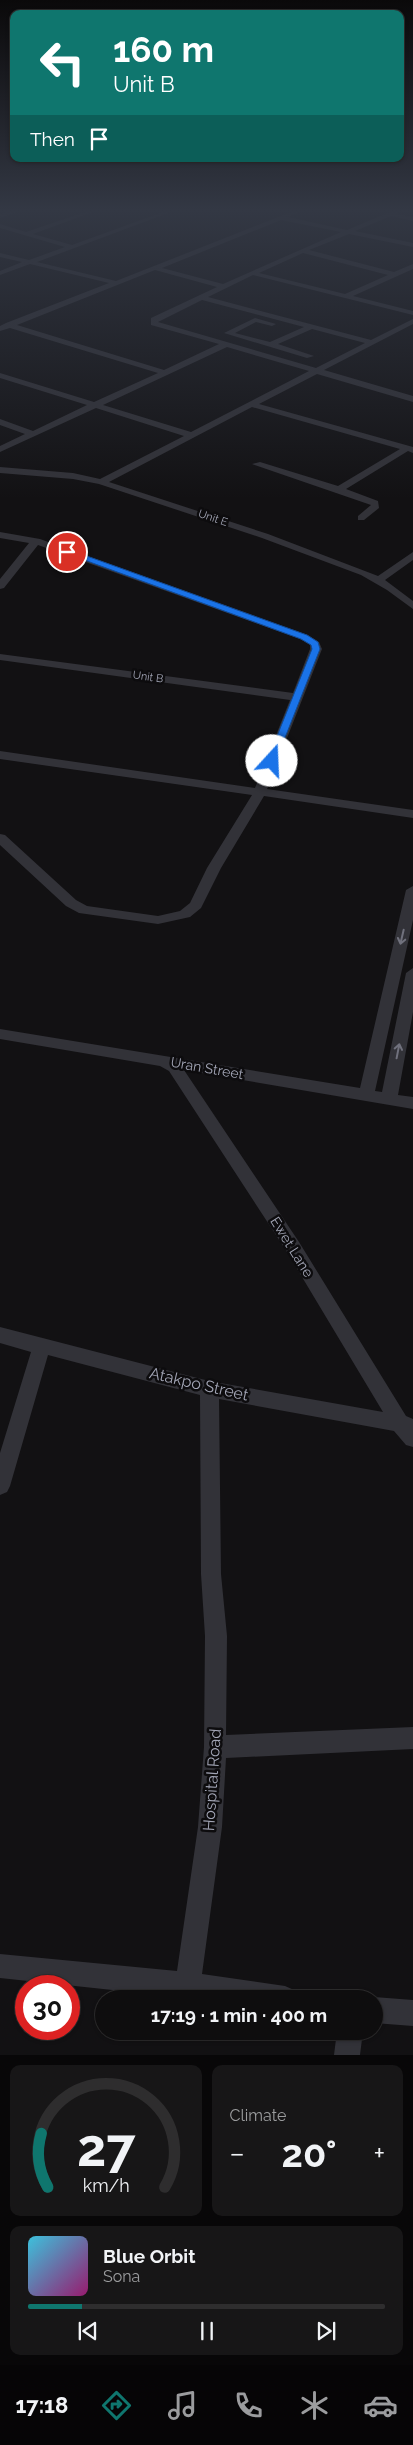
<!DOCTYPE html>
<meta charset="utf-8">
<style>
:root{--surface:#0e0d0e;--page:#171617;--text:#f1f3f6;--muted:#9b9c9e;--line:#2e2d2e;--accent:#0f766e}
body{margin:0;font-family:Raleway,sans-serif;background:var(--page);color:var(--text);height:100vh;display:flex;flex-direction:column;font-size:19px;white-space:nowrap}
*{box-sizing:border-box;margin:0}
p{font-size:16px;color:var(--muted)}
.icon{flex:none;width:28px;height:28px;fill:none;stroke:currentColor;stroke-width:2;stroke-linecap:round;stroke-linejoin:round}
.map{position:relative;height:2055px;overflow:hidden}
.panel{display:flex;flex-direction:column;gap:10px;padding:10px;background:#080708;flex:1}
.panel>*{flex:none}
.guide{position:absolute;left:10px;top:10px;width:394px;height:152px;border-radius:10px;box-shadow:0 1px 4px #0004,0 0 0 1px var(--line);background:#0f766e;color:#fff;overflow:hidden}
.speed{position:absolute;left:15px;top:1975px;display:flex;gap:10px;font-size:25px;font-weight:700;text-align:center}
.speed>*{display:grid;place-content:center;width:65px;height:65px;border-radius:50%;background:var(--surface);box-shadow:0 1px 4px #0004,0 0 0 1px var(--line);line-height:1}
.speed .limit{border:8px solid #d22;background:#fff;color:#111}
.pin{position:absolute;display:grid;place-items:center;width:42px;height:42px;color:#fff;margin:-21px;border:2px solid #fff;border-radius:50%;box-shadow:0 1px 5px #0007}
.me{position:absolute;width:55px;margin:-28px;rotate:20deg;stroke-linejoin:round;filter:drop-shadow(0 0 4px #0008)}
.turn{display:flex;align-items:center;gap:18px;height:105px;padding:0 20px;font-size:22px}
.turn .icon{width:65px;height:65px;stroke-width:2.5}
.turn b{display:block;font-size:35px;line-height:42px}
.then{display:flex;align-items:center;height:48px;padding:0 20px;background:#0003;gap:10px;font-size:19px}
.big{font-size:38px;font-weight:700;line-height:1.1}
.panel .card{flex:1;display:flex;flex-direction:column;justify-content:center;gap:8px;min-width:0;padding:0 18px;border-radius:10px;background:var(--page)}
.panel .dial{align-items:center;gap:0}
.dial svg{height:130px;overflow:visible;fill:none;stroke:var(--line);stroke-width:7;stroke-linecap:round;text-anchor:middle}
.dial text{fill:var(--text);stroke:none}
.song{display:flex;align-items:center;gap:15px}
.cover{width:60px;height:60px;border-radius:8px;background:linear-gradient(135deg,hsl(190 70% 55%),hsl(320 70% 35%))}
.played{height:5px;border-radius:2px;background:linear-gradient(90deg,var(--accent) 15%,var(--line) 15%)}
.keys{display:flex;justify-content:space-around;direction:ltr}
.heat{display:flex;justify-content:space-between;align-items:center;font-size:28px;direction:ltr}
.panel .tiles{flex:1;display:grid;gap:10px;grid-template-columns:1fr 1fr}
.card:last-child{grid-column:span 2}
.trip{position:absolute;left:95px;top:1990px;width:288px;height:50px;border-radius:25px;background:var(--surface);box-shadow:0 1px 4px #0004,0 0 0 1px var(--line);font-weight:700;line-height:50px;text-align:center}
.dock{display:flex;height:80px;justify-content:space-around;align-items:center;background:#060506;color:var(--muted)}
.dock .icon{width:35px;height:35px}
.dock .selected{color:var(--accent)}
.dock b{font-size:22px;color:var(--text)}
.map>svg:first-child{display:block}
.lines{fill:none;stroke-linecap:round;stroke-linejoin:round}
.minor{fill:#323238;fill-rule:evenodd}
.oneway{stroke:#70717d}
.route{fill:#1a73e8;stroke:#114b97}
.labels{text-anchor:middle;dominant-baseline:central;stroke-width:5;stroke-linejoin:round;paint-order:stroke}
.far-street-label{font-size:11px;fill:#a2a5b5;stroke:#0d0c0e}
.street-label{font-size:14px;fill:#a2a5b5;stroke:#0d0c0e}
.near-street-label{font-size:16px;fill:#a2a5b5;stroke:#0d0c0e}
</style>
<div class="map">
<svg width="413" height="2055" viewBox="0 0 413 2055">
<rect width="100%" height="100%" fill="#121113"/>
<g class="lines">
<!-- minor -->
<g class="minor">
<polygon points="8,212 17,212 0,218 0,214"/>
<path d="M85 212H93L33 234 72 245 163 212H171L37 262 116 281 291 212H299L288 217 347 230 390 212H398L397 214 413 217V221L391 216 355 231 413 243V247L349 234 309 250 394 272 413 264V269L353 296 413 311V315L253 275 208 297 371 340 413 319V324L324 370 413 396V402L317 374 259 404 413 447V453L408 451 346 489 378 501 379 508 364 520H358V516L371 505 252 464 260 462 338 486 400 449 252 407 109 482 268 534 378 576 413 552V560L385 580 413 601V609L387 590 361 575 262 538 99 484 73 479 0 473V467L73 473 100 479 184 436 96 408 0 452V446L25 434 0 425V419L33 431 87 405 0 378V373L94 402 158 373 10 328 0 331V326L6 323 109 283 30 264 0 275V271L22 262 0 257V253L29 260 65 247 0 228V224L26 232ZM281 220 341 232 223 284 162 268ZM303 253 388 275 345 294 259 273ZM155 270 217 287 151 318V325L219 344 164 370 17 325ZM202 300 304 327 270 342 235 333 256 322 272 326 276 324 255 318 224 333 307 358 314 356 278 344 312 329 365 343 316 368 158 322ZM227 347 309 371 191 432 103 405Z"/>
<polygon points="0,532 40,539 308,635 319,642 322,649 267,789 413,810 413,818 264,796 221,868 201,908 190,917 158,924 79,913 66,906 0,845 0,834 5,835 76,900 87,906 158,916 180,911 190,903 207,868 252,795 0,759 0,751 255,788 290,700 0,660 0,654 293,693 310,649 310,645 300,639 38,545 4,588 0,589 0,579 29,543 0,538"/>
<polygon points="413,886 413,920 375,1091 382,1092 406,973 413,968 413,1012 398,1095 413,1097 413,1109 184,1070 299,1242 406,1416 413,1419 413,1447 406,1445 394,1431 219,1399 221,1574 227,1636 226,1735 413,1727 413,1749 226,1758 222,1827 202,1974 285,1986 294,1990 297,1999 197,1999 0,1978 0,1954 177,1971 198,1827 204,1747 205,1636 201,1574 200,1395 48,1355 10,1486 7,1492 0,1495 0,1453 31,1352 0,1343 0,1327 209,1381 383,1412 287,1252 169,1071 160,1066 0,1039 0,1029 360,1088 406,890"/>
<polygon points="374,1997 413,2000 413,2026 374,2023 374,1999 371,1999"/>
<polygon points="337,2031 363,2031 360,2055 334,2055"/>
</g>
</g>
<!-- one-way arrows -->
<defs><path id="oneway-shaft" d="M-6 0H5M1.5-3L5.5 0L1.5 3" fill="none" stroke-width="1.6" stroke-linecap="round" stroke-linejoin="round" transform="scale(1.25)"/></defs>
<g class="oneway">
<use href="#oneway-shaft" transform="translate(402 937) rotate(103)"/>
<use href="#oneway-shaft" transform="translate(398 1051) rotate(-79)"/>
</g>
<!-- sky -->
<linearGradient id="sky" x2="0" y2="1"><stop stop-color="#0a090a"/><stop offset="0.42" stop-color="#333844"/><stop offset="1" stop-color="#333844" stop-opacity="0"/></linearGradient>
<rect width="413" height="499" fill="url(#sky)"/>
<!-- route -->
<polygon class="route" points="65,550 70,550 307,635 318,642 320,649 275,763 267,761 312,649 311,645 301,639 65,553"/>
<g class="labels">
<!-- far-street labels -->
<g class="far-street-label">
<text transform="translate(213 518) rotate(19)">Unit E</text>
<text transform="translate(148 677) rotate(8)">Unit B</text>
</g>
<!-- street labels -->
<g class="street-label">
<text transform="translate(207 1068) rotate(10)">Uran Street</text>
<text transform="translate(292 1247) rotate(58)">Ewet Lane</text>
</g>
<!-- near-street labels -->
<g class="near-street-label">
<text transform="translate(199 1384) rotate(13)">Atakpo Street</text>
<text transform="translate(212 1780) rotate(-86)">Hospital Road</text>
</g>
</g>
</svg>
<div class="speed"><div class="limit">30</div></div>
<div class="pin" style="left:67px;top:552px;background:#d93025"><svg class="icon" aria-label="arrive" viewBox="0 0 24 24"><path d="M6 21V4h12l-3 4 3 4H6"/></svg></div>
<svg class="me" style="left:272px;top:761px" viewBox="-20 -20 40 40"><circle r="19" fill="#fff"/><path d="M0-13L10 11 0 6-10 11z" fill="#1a73e8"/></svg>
<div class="trip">17:19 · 1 min · 400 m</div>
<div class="guide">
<div class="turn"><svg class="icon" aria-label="left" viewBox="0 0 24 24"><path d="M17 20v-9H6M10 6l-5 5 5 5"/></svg><div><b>160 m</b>Unit B</div></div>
<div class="then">Then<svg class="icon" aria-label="arrive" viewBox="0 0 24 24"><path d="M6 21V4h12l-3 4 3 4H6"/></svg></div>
</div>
</div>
<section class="panel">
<div class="tiles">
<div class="card dial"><svg viewBox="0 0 100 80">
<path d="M14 69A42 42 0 1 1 86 69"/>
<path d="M14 69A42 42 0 0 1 10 36" stroke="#0f766e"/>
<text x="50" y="56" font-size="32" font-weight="700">27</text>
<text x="50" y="72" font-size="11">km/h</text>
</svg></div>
<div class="card"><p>Climate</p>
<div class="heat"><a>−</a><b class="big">20°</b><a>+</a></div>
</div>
<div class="card">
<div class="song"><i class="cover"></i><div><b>Blue Orbit</b><p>Sona</p></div></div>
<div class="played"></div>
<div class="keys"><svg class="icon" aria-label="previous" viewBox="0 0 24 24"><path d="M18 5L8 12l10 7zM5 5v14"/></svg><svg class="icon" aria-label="pause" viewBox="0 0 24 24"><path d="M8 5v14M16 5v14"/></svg><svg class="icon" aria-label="next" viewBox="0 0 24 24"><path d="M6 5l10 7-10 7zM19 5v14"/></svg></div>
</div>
</div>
</section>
<nav class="dock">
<b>17:18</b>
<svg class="icon selected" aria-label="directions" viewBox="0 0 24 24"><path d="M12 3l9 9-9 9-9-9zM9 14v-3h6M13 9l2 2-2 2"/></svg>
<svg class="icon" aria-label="music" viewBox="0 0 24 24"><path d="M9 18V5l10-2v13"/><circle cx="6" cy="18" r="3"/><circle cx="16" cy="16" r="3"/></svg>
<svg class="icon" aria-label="phone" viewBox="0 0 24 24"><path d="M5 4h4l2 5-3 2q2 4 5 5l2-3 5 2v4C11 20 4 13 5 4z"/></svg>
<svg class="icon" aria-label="climate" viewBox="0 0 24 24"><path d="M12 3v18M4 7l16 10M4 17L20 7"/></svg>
<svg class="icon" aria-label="car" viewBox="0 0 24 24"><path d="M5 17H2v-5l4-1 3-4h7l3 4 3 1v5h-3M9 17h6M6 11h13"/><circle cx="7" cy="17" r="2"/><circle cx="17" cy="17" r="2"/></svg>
</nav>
